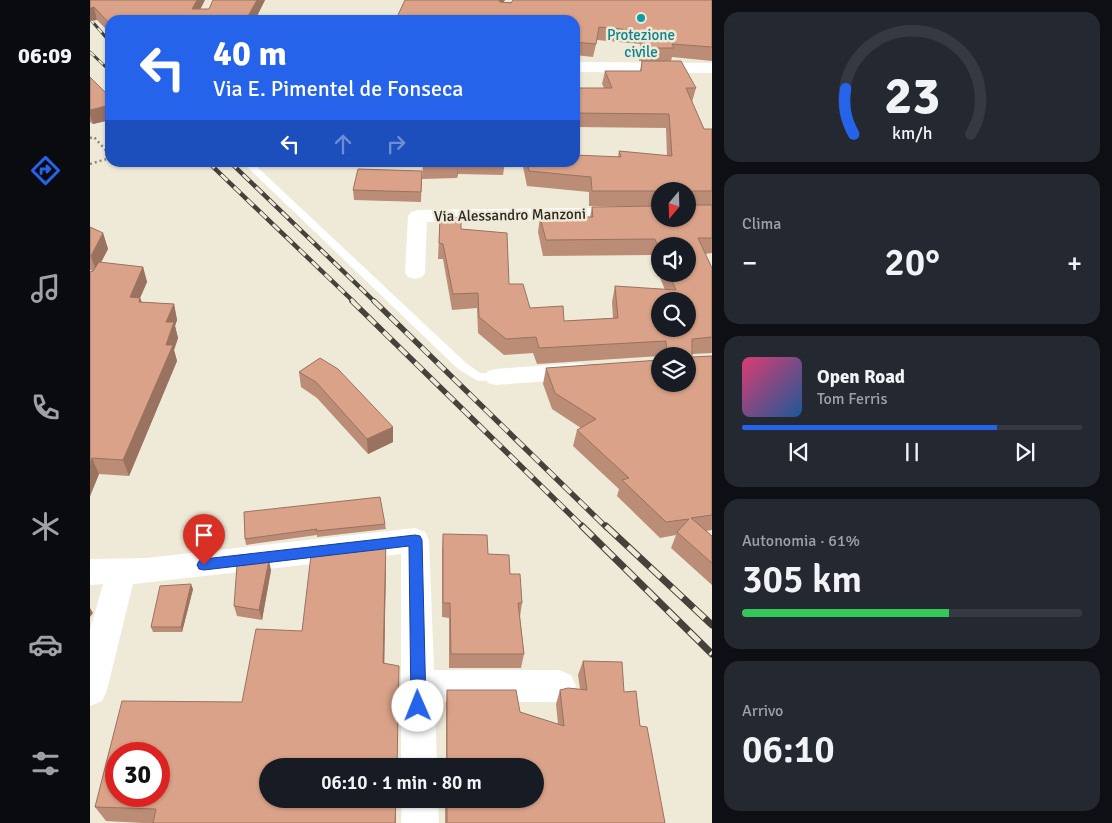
<!DOCTYPE html>
<html lang="it">
<meta charset="utf-8">
<style>
:root{--surface:#171b24;--page:#242831;--text:#f1f3f6;--muted:#9ea1a6;--line:#363941;--accent:#2563eb}
body{margin:0;font-family:Signika,sans-serif;background:var(--page);color:var(--text);height:100vh;display:flex;flex-direction:column;font-size:19px;white-space:nowrap}
*{box-sizing:border-box;margin:0}
p{font-size:16px;color:var(--muted)}
.icon{flex:none;width:28px;height:28px;fill:none;stroke:currentColor;stroke-width:2;stroke-linecap:round;stroke-linejoin:round}
.map{position:relative;flex:1;overflow:hidden}
.panel{display:flex;flex-direction:column;gap:12px;padding:12px;background:#0d0f14;width:400px}
.panel>*{flex:none}
.top-card{position:absolute;left:15px;top:15px;width:475px;height:152px;border-radius:15px;box-shadow:0 1px 4px #0004;background:#2563eb;color:#fff;overflow:hidden}
.needle{width:32px;rotate:199deg}
.fabs{position:absolute;left:561px;top:182px;display:grid;gap:10px}
.fabs a{display:grid;place-items:center;width:45px;height:45px;border-radius:50%;background:var(--surface);box-shadow:0 1px 4px #0004;font-size:25px}
.speed{position:absolute;left:15px;top:742px;display:flex;gap:10px;font-size:25px;font-weight:700;text-align:center}
.speed>*{display:grid;place-content:center;width:65px;height:65px;border-radius:50%;background:var(--surface);box-shadow:0 1px 4px #0004;line-height:1}
.speed .limit{border:8px solid #d22;background:#fff;color:#111}
.pin{position:absolute;display:grid;place-items:center;width:42px;height:42px;color:#fff;margin:-51px -21px;border-radius:50% 50% 50% 0;rotate:-45deg;box-shadow:0 0 5px #0007}
.pin .icon{rotate:45deg}
.me{position:absolute;width:55px;margin:-28px;rotate:359deg;stroke-linejoin:round;filter:drop-shadow(0 0 4px #0008)}
.turn{display:flex;align-items:center;gap:18px;height:105px;padding:0 25px;font-size:22px}
.turn .icon{width:65px;height:65px;stroke-width:2.5}
.turn b{display:block;font-size:35px;line-height:42px}
.lanes{display:flex;align-items:center;height:48px;padding:0 25px;background:#0003;justify-content:center;gap:25px;direction:ltr}
.lanes .off{opacity:.35}
.big{font-size:38px;font-weight:600;line-height:1.1}
.panel .widget{flex:1;display:flex;flex-direction:column;justify-content:center;gap:8px;min-width:0;padding:0 18px;border-radius:15px;background:var(--page)}
.panel .dial{align-items:center;gap:0}
.dial svg{height:130px;overflow:visible;fill:none;stroke:var(--line);stroke-width:7;stroke-linecap:round;text-anchor:middle}
.dial text{fill:var(--text);stroke:none}
.song{display:flex;align-items:center;gap:15px}
.cover{width:60px;height:60px;border-radius:8px;background:linear-gradient(135deg,hsl(340 70% 55%),hsl(210 70% 35%))}
.played{height:5px;border-radius:2px;background:linear-gradient(90deg,var(--accent) 75%,var(--line) 75%)}
.keys{display:flex;justify-content:space-around;direction:ltr}
.heat{display:flex;justify-content:space-between;align-items:center;font-size:28px;direction:ltr}
.charge{height:8px;border-radius:4px;background:linear-gradient(90deg,#34c759 61%,var(--line) 0)}
.trip{position:absolute;left:169px;top:758px;width:285px;height:50px;border-radius:25px;background:var(--surface);box-shadow:0 1px 4px #0004;font-weight:600;line-height:50px;text-align:center}
main{display:flex;flex:1;min-height:0}
.menu{display:flex;flex-direction:column;width:90px;justify-content:space-around;align-items:center;background:#090b0e;color:var(--muted)}
.menu .icon{width:35px;height:35px}
.menu .on{color:var(--accent)}
.menu b{font-size:22px;color:var(--text)}
.map>svg:first-child{display:block}
.lines{fill:none;stroke-linecap:round;stroke-linejoin:round}
.path{stroke:#8c887c;stroke-width:2.5;stroke-dasharray:2 3;stroke-linecap:butt}
.service{fill:#fff;fill-rule:evenodd}
.minor{fill:#fff;fill-rule:evenodd}
.tertiary{fill:#fff;fill-rule:evenodd}
.rail-far3-casing{stroke:#44423a;stroke-width:3}
.rail-far2-casing{stroke:#44423a;stroke-width:4.5}
.rail-far1-casing{stroke:#44423a;stroke-width:5.5}
.rail-casing{stroke:#44423a;stroke-width:7}
.rail-far3{stroke:#efead8;stroke-width:2;stroke-dasharray:6;stroke-linecap:butt}
.rail-far2{stroke:#efead8;stroke-width:3;stroke-dasharray:9;stroke-linecap:butt}
.rail-far1{stroke:#efead8;stroke-width:4;stroke-dasharray:11;stroke-linecap:butt}
.rail{stroke:#efead8;stroke-width:5;stroke-dasharray:15;stroke-linecap:butt}
.wall{fill:#bb8c76;fill-rule:evenodd}
.shaded-wall{fill:#997260}
.building{fill:#daa389;stroke:#997260;fill-rule:evenodd}
.route{fill:#2563eb;stroke:#184099}
.culture-dot{fill:#0f9aa8;stroke:#efead8;stroke-width:2}
.labels{text-anchor:middle;dominant-baseline:central;stroke-width:5;stroke-linejoin:round;paint-order:stroke}
.far-culture-label{font-size:15px;fill:#0d838f;stroke:#efead8}
.far-street-label{font-size:15px;fill:#292721;stroke:#efead8}
</style>
<main>
<nav class="menu">
<b>06:09</b>
<svg class="icon on" aria-label="directions" viewBox="0 0 24 24"><path d="M12 3l9 9-9 9-9-9zM9 14v-3h6M13 9l2 2-2 2"/></svg>
<svg class="icon" aria-label="music" viewBox="0 0 24 24"><path d="M9 18V5l10-2v13"/><circle cx="6" cy="18" r="3"/><circle cx="16" cy="16" r="3"/></svg>
<svg class="icon" aria-label="phone" viewBox="0 0 24 24"><path d="M5 4h4l2 5-3 2q2 4 5 5l2-3 5 2v4C11 20 4 13 5 4z"/></svg>
<svg class="icon" aria-label="climate" viewBox="0 0 24 24"><path d="M12 3v18M4 7l16 10M4 17L20 7"/></svg>
<svg class="icon" aria-label="car" viewBox="0 0 24 24"><path d="M5 17H2v-5l4-1 3-4h7l3 4 3 1v5h-3M9 17h6M6 11h13"/><circle cx="7" cy="17" r="2"/><circle cx="17" cy="17" r="2"/></svg>
<svg class="icon" aria-label="filters" viewBox="0 0 24 24"><path d="M4 7h16M4 17h16"/><circle cx="9" cy="7" r="2"/><circle cx="15" cy="17" r="2"/></svg>
</nav>
<div class="map">
<svg width="622" height="823" viewBox="0 0 622 823">
<rect width="100%" height="100%" fill="#efead8"/>
<g class="lines">
<!-- path -->
<g class="path">
<polyline points="0,138 4,137 20,155"/>
<polyline points="0,164 20,158"/>
</g>
<!-- service -->
<polygon class="service" points="152,162 162,162 376,363 390,373 410,374 412,377 410,380 388,381 368,369"/>
<!-- minor -->
<g class="minor">
<polygon points="570,207 570,219 337,222 335,273 332,277 325,279 318,277 315,273 318,216 321,212 328,210"/>
<polygon points="488,363 496,365 500,371 496,377 488,379 406,385 398,383 394,377 398,371 406,369"/>
<polygon points="325,528 335,532 339,540 344,670 469,670 481,675 486,686 481,697 469,702 345,702 347,766 311,766 311,554 43,584 17,690 12,701 0,706 0,630 13,584 0,585 0,559 56,558"/>
<polygon points="312,799 348,799 349,823 311,823"/>
</g>
<!-- tertiary -->
<polygon class="tertiary" points="485,62 622,63 622,73 485,72"/>
<!-- rail-far3 casing -->
<g class="rail-far3-casing">
<g id="rail-far3">
<polyline points="0,19 20,42"/>
<polyline points="0,52 20,71"/>
</g>
</g>
<!-- rail-far2 casing -->
<g class="rail-far2-casing">
<g id="rail-far2">
<polyline points="118,162 264,302"/>
<polyline points="140,162 285,302"/>
</g>
</g>
<!-- rail-far1 casing -->
<g class="rail-far1-casing">
<g id="rail-far1">
<polyline points="262,301 494,528"/>
<polyline points="284,301 517,528"/>
</g>
</g>
<!-- rail casing -->
<g class="rail-casing">
<g id="rail">
<polyline points="492,526 622,654"/>
<polyline points="516,526 622,625"/>
</g>
</g>
<!-- rail-far3 -->
<use href="#rail-far3" class="rail-far3"/>
<!-- rail-far2 -->
<use href="#rail-far2" class="rail-far2"/>
<!-- rail-far1 -->
<use href="#rail-far1" class="rail-far1"/>
<!-- rail -->
<use href="#rail" class="rail"/>
</g>
<!-- wall -->
<g class="wall">
<polygon points="0,0 110,9 119,9 123,0 175,0 165,20 20,20 20,33 7,20"/>
<polygon points="315,0 415,0 413,2 622,0 622,61 582,57 581,61 549,61 550,44 507,40 503,57 485,55 485,20 307,17"/>
<path d="M552 61 606 88 602 102 614 129H622V253L615 254 622 268V353L602 354V357L622 356V530L616 531 622 536V585L581 548 586 535 570 538 527 496 529 489 483 446 487 430 491 428 462 409 453 384 456 368 570 360 598 356H570L447 364 443 353 414 355 388 333 387 308 362 310 353 259H348L350 216 371 229 440 308 474 321 523 318 522 302 525 286 575 290 561 255 453 256 448 232 450 217H500L502 207 570 219 598 191H570V206H499V192L437 186 432 162H485L528 157 529 151 577 156 576 128 485 127V88H514L512 84 515 71H550ZM570 246 598 274H570Z"/>
<polygon points="0,77 20,97 20,120 3,124 0,122"/>
<polygon points="333,162 415,162 413,175 368,174 367,178 332,179"/>
<polygon points="332,171 331,202 264,200 263,190"/>
<polygon points="0,227 13,233 18,249 11,263 53,267 57,282 50,298 52,302 84,304 87,320 85,326 88,338 84,350 87,361 39,476 9,474 0,496 0,272 3,271 0,270"/>
<polygon points="230,358 303,442 278,454 227,398 211,387 209,372"/>
<polygon points="154,512 295,524 296,529 227,537 227,535 156,545 155,539"/>
<polygon points="353,534 398,554 420,574 432,603 430,617 434,654 431,668 359,668 359,618 352,617 352,549"/>
<polygon points="296,539 296,558 294,664 309,683 307,766 178,766 178,799 306,799 306,823 53,823 16,821 5,807 152,702 212,631"/>
<polygon points="155,565 181,570 172,620 147,616 144,606"/>
<polygon points="103,589 92,632 63,632 61,627"/>
<polygon points="493,661 534,692 550,726 575,823 355,823 355,799 445,799 445,766 356,766 356,704 357,690 468,724 466,704 470,690 490,689 488,675"/>
</g>
<!-- shaded-wall -->
<g class="shaded-wall">
<polygon points="107,0 115,0 105,20 102,9"/>
<polygon points="167,0 175,0 165,20 156,20"/>
<polygon points="408,0 415,0 408,9"/>
<polygon points="4,7 7,20 0,21 0,8"/>
<polygon points="20,105 20,120 3,124 0,115 0,110"/>
<polygon points="368,162 368,174 367,178 368,164"/>
<polygon points="13,233 18,249 6,271 1,256"/>
<polygon points="53,267 57,282 50,298 55,313 40,297"/>
<polygon points="84,304 87,320 85,326 88,338 84,350 87,361 39,476 33,460 76,345 76,322"/>
<polygon points="303,427 303,442 278,454 277,439"/>
<polygon points="2,458 9,474 0,496 0,464"/>
<polygon points="296,539 296,558 294,681 293,663"/>
<polygon points="179,560 181,570 172,620 169,610"/>
<polygon points="101,584 103,589 92,632 91,627"/>
<polygon points="0,608 3,613 0,617"/>
</g>
<!-- building -->
<g class="building">
<polygon points="0,0 107,0 102,9 119,9 123,0 167,0 156,20 20,20 20,24 4,7 0,8"/>
<polygon points="315,0 409,0 410,2 421,3 423,0 622,0 622,47 582,44 584,48 552,48 553,31 509,27 506,44 485,42 485,20 270,20 270,17 307,17"/>
<path d="M552 61H591L606 88H596L614 129H622V191H601V205H622V238H608L622 268V337L602 339V357L622 356V515L601 518 622 536V563L587 532 599 519 576 522 532 480 539 478 487 430 506 419 465 393 456 368 570 360V384H598V356H577L576 341 449 348 446 337 416 339 389 317 388 293 363 294 353 244 349 243 350 216 371 218V229L417 233 419 284H433L440 308 473 306 474 321 528 318 525 286 586 290 579 274H598V246H570V252L565 239 456 240 450 217H503L502 207 570 206V219H598V191H502L501 177 439 171 437 162H485V155L531 157 529 151 582 156 579 114 485 113V88H522L515 71H551ZM570 301H598V329H570Z"/>
<polygon points="0,77 20,97 20,105 0,110"/>
<rect x="333" y="162" width="35" height="2"/>
<polygon points="268,169 332,171 331,192 263,190"/>
<polygon points="0,227 13,233 1,256 0,256"/>
<polygon points="9,262 53,267 40,297 50,298 49,302 84,304 76,322 84,322 76,345 83,345 33,460 2,458 0,464 0,272 3,271"/>
<polygon points="230,358 248,369 303,427 277,439 226,382 209,372"/>
<polygon points="290,497 295,524 226,531 227,529 155,539 154,512"/>
<polygon points="353,534 397,535 398,554 419,555 420,574 430,574 432,603 428,603 434,654 361,654 360,603 353,603"/>
<path d="M296 539 293 663 309 666 307 766H178V799H306L305 823H63L66 809 5 807 32 701 152 702 166 629 212 631 222 547ZM26 754H69V796H26Z"/>
<polygon points="179,560 169,610 144,606 147,565 155,565 155,562"/>
<polygon points="101,584 91,627 61,627 70,586"/>
<polygon points="493,661 532,662 534,692 546,691 550,726 557,727 575,823 357,823 357,799 445,799 445,766 357,766 357,690 426,690 430,712 474,726 470,690 478,688 497,690"/>
</g>
<!-- route -->
<polygon class="route" points="325,535 330,536 332,540 336,706 334,712 328,714 323,712 321,706 319,546 114,570 109,569 107,565 109,561 114,559"/>
<!-- markers -->
<circle class="culture-dot" cx="551" cy="18" r="5"/>
<g class="labels">
<!-- far-culture labels -->
<g class="far-culture-label">
<text x="551" y="35">Protezione<tspan x="551" dy="17">civile</tspan></text>
</g>
<!-- far-street labels -->
<g class="far-street-label">
<text transform="translate(420 215) rotate(-1)">Via Alessandro Manzoni</text>
</g>
</g>
</svg>
<div class="fabs">
<a><svg class="needle" viewBox="-14 -14 28 28"><path d="M0-13l5 13h-10z" fill="#e53935"/><path d="M0 13l5-13h-10z" fill="#9ea1a6"/></svg></a>
<a><svg class="icon" aria-label="sound" viewBox="0 0 24 24"><path d="M4 9h4l5-4v14l-5-4H4zM17 9q2 3 0 6"/></svg></a>
<a><svg class="icon" aria-label="search" viewBox="0 0 24 24"><circle cx="10" cy="10" r="6"/><path d="M15 15l6 6"/></svg></a>
<a><svg class="icon" aria-label="layers" viewBox="0 0 24 24"><path d="M12 4l9 5-9 5-9-5zM3 14l9 5 9-5"/></svg></a>
</div>
<div class="speed"><div class="limit">30</div></div>
<div class="pin" style="left:114px;top:565px;background:#d93025"><svg class="icon" aria-label="arrive" viewBox="0 0 24 24"><path d="M6 21V4h12l-3 4 3 4H6"/></svg></div>
<svg class="me" style="left:328px;top:706px" viewBox="-20 -20 40 40"><circle r="19" fill="#fff"/><path d="M0-13L10 11 0 6-10 11z" fill="#2563eb"/></svg>
<div class="trip">06:10 · 1 min · 80 m</div>
<div class="top-card">
<div class="turn"><svg class="icon" aria-label="left" viewBox="0 0 24 24"><path d="M17 20v-9H6M10 6l-5 5 5 5"/></svg><div><b>40 m</b>Via E. Pimentel de Fonseca</div></div>
<div class="lanes"><svg class="icon" aria-label="left" viewBox="0 0 24 24"><path d="M17 20v-9H6M10 6l-5 5 5 5"/></svg><svg class="icon off" aria-label="ahead" viewBox="0 0 24 24"><path d="M12 20V5M6 11l6-6 6 6"/></svg><svg class="icon off" aria-label="right" viewBox="0 0 24 24"><path d="M7 20v-9h11M14 6l5 5-5 5"/></svg></div>
</div>
</div>
<section class="panel">
<div class="widget dial"><svg viewBox="0 0 100 80">
<path d="M14 69A42 42 0 1 1 86 69"/>
<path d="M14 69A42 42 0 0 1 9 41" stroke="#2563eb"/>
<text x="50" y="56" font-size="32" font-weight="700">23</text>
<text x="50" y="72" font-size="11">km/h</text>
</svg></div>
<div class="widget"><p>Clima</p>
<div class="heat"><a>−</a><b class="big">20°</b><a>+</a></div>
</div>
<div class="widget">
<div class="song"><i class="cover"></i><div><b>Open Road</b><p>Tom Ferris</p></div></div>
<div class="played"></div>
<div class="keys"><svg class="icon" aria-label="previous" viewBox="0 0 24 24"><path d="M18 5L8 12l10 7zM5 5v14"/></svg><svg class="icon" aria-label="pause" viewBox="0 0 24 24"><path d="M8 5v14M16 5v14"/></svg><svg class="icon" aria-label="next" viewBox="0 0 24 24"><path d="M6 5l10 7-10 7zM19 5v14"/></svg></div>
</div>
<div class="widget"><p>Autonomia · 61%</p><b class="big">305 km</b><div class="charge"></div></div>
<div class="widget"><p>Arrivo</p><b class="big">06:10</b></div>
</section>
</main>
